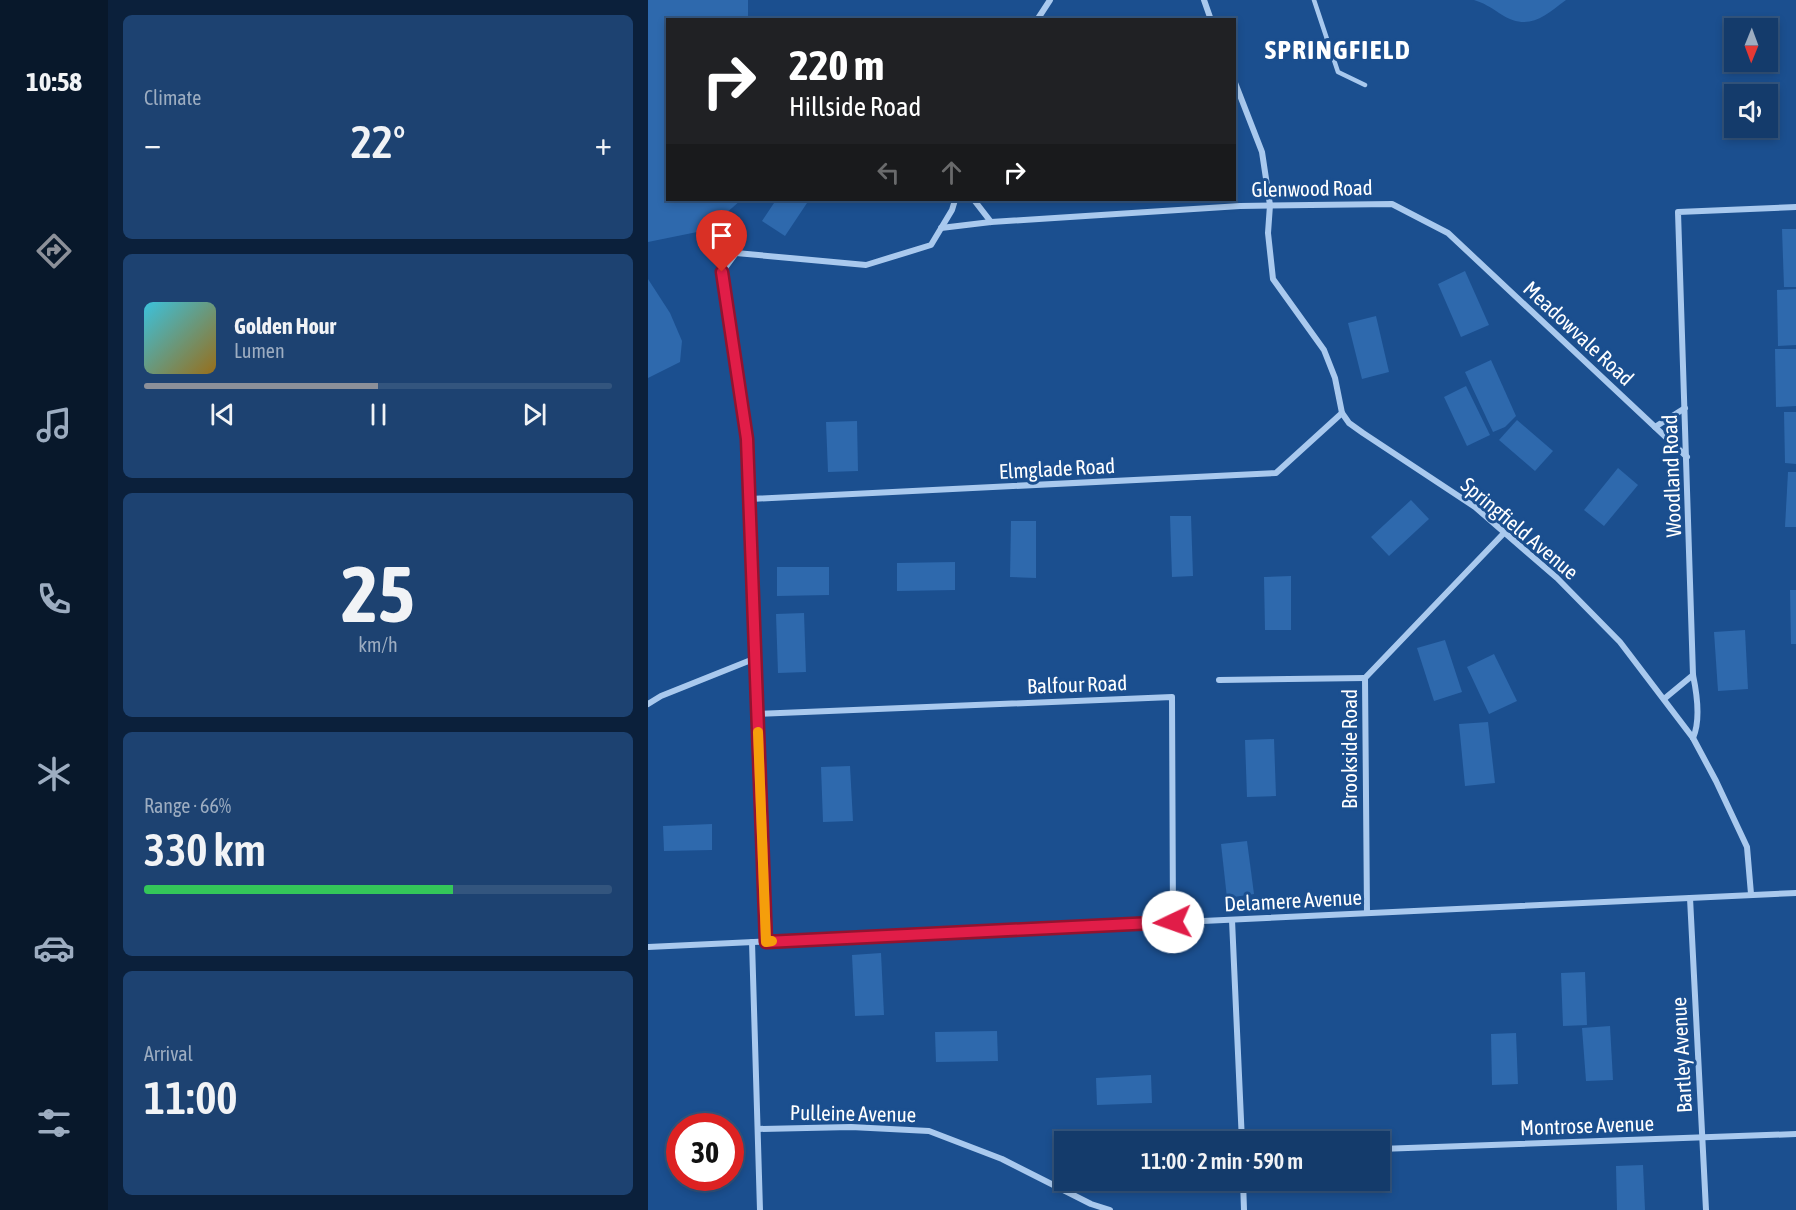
<!DOCTYPE html>
<meta charset="utf-8">
<style>
:root{--surface:#143b6b;--page:#1d4271;--text:#f1f3f6;--muted:#9dadc1;--line:#33557e;--accent:#8c9099}
body{margin:0;font-family:"Asap Condensed",sans-serif;background:var(--page);color:var(--text);height:100vh;display:flex;flex-direction:column;font-size:22px;white-space:nowrap}
*{box-sizing:border-box;margin:0}
p{font-size:20px;color:var(--muted)}
.icon{flex:none;width:33px;height:33px;fill:none;stroke:currentColor;stroke-width:2;stroke-linecap:round;stroke-linejoin:round}
.map{position:relative;flex:1;overflow:hidden}
.details{display:flex;flex-direction:column;gap:15px;padding:15px;background:#0b203b;width:540px}
.details>*{flex:none}
.hud{position:absolute;left:18px;top:18px;width:570px;height:183px;border-radius:0px;box-shadow:0 3px 9px #0003,0 0 0 2px var(--line);background:#202124;color:#fff;overflow:hidden}
.needle{width:39px;rotate:181deg}
.tools{position:absolute;left:1076px;top:18px;display:grid;gap:12px}
.tools a{display:grid;place-items:center;width:54px;height:54px;border-radius:0px;background:var(--surface);box-shadow:0 3px 9px #0003,0 0 0 2px var(--line);font-size:30px}
.speed{position:absolute;left:18px;top:1113px;display:flex;gap:12px;font-size:30px;font-weight:700;text-align:center}
.speed>*{display:grid;place-content:center;width:78px;height:78px;border-radius:50%;background:var(--surface);box-shadow:0 3px 9px #0003,0 0 0 2px var(--line);line-height:1}
.speed .limit{border:9px solid #d22;background:#fff;color:#111}
.pin{position:absolute;display:grid;place-items:center;width:51px;height:51px;color:#fff;margin:-62px -26px;border-radius:50% 50% 50% 0;rotate:-45deg;box-shadow:0 0 6px #0007}
.pin .icon{rotate:45deg}
.me{position:absolute;width:66px;margin:-33px;rotate:267deg;stroke-linejoin:round;filter:drop-shadow(0 0 4px #0008)}
.turn{display:flex;align-items:center;gap:21px;height:126px;padding:0 24px;font-size:27px}
.turn .icon{width:78px;height:78px;stroke-width:2.5}
.turn b{display:block;font-size:42px;line-height:51px}
.lanes{display:flex;align-items:center;height:57px;padding:0 24px;background:#0003;justify-content:center;gap:30px;direction:ltr}
.lanes .off{opacity:.35}
.big{font-size:45px;font-weight:600;line-height:1.1}
.details .card{flex:1;display:flex;flex-direction:column;justify-content:center;gap:9px;min-width:0;padding:0 21px;border-radius:9px;background:var(--page)}
.details .dial{align-items:center;gap:0}
.dial b{font-size:78px;line-height:1}
.song{display:flex;align-items:center;gap:18px}
.cover{width:72px;height:72px;border-radius:9px;background:linear-gradient(135deg,hsl(190 70% 55%),hsl(40 70% 35%))}
.played{height:6px;border-radius:3px;background:linear-gradient(90deg,var(--accent) 50%,var(--line) 50%)}
.keys{display:flex;justify-content:space-around;direction:ltr}
.heat{display:flex;justify-content:space-between;align-items:center;font-size:33px;direction:ltr}
.charge{height:9px;border-radius:4px;background:linear-gradient(90deg,#34c759 66%,var(--line) 0)}
.trip{position:absolute;left:406px;top:1131px;width:336px;height:60px;border-radius:0px;background:var(--surface);box-shadow:0 3px 9px #0003,0 0 0 2px var(--line);font-weight:600;line-height:60px;text-align:center}
main{display:flex;flex:1;min-height:0}
.tab-bar{display:flex;flex-direction:column;width:108px;justify-content:space-around;align-items:center;background:#08182b;color:var(--muted)}
.tab-bar .icon{width:42px;height:42px}
.tab-bar .active{color:var(--accent)}
.tab-bar b{font-size:27px;color:var(--text)}
.map>svg:first-child{display:block}
.green{fill:#2e69ad}
.lines{fill:none;stroke-linecap:round;stroke-linejoin:round}
.service{stroke:#a9c9ee;stroke-width:4.5}
.minor{stroke:#a9c9ee;stroke-width:6}
.route-casing{stroke:#92132f;stroke-width:15}
.route{stroke:#e11d48;stroke-width:10}
.slow{stroke:#f59e0b;stroke-width:10}
.labels{text-anchor:middle;dominant-baseline:central;stroke-width:6;stroke-linejoin:round;paint-order:stroke}
.street-label{font-size:21px;fill:#fff;stroke:#1b4f8f}
.district-label{font-size:27px;font-weight:bold;letter-spacing:1.5px;fill:#fff;stroke:#1b4f8f}
</style>
<main>
<nav class="tab-bar">
<b>10:58</b>
<svg class="icon active" aria-label="directions" viewBox="0 0 24 24"><path d="M12 3l9 9-9 9-9-9zM9 14v-3h6M13 9l2 2-2 2"/></svg>
<svg class="icon" aria-label="music" viewBox="0 0 24 24"><path d="M9 18V5l10-2v13"/><circle cx="6" cy="18" r="3"/><circle cx="16" cy="16" r="3"/></svg>
<svg class="icon" aria-label="phone" viewBox="0 0 24 24"><path d="M5 4h4l2 5-3 2q2 4 5 5l2-3 5 2v4C11 20 4 13 5 4z"/></svg>
<svg class="icon" aria-label="climate" viewBox="0 0 24 24"><path d="M12 3v18M4 7l16 10M4 17L20 7"/></svg>
<svg class="icon" aria-label="car" viewBox="0 0 24 24"><path d="M5 17H2v-5l4-1 3-4h7l3 4 3 1v5h-3M9 17h6M6 11h13"/><circle cx="7" cy="17" r="2"/><circle cx="17" cy="17" r="2"/></svg>
<svg class="icon" aria-label="filters" viewBox="0 0 24 24"><path d="M4 7h16M4 17h16"/><circle cx="9" cy="7" r="2"/><circle cx="15" cy="17" r="2"/></svg>
</nav>
<section class="details">
<div class="card"><p>Climate</p>
<div class="heat"><a>−</a><b class="big">22°</b><a>+</a></div>
</div>
<div class="card">
<div class="song"><i class="cover"></i><div><b>Golden Hour</b><p>Lumen</p></div></div>
<div class="played"></div>
<div class="keys"><svg class="icon" aria-label="previous" viewBox="0 0 24 24"><path d="M18 5L8 12l10 7zM5 5v14"/></svg><svg class="icon" aria-label="pause" viewBox="0 0 24 24"><path d="M8 5v14M16 5v14"/></svg><svg class="icon" aria-label="next" viewBox="0 0 24 24"><path d="M6 5l10 7-10 7zM19 5v14"/></svg></div>
</div>
<div class="card dial"><b>25</b><p>km/h</p></div>
<div class="card"><p>Range · 66%</p><b class="big">330 km</b><div class="charge"></div></div>
<div class="card"><p>Arrival</p><b class="big">11:00</b></div>
</section>
<div class="map">
<svg width="1148" height="1210" viewBox="0 0 1148 1210">
<rect width="100%" height="100%" fill="#1b4f8f"/>
<!-- green -->
<g class="green">
<polygon points="0,0 100,0 100,19 20,20 20,200 93,200 59,230 0,242"/>
<path d="M826 0H918C894 18 880 32 851 13 842 7 836 3 826 0Z"/>
<polygon points="128,200 161,200 137,236 114,221"/>
<polygon points="1134,229 1148,229 1148,287 1136,287"/>
<polygon points="817,271 841,325 813,337 790,284"/>
<polygon points="0,279 22,313 34,341 32,362 0,378"/>
<polygon points="1148,289 1148,345 1130,346 1129,290"/>
<polygon points="728,316 741,372 714,379 700,323"/>
<polygon points="1127,349 1148,349 1148,406 1128,407"/>
<polygon points="843,360 868,416 857,427 845,432 817,372"/>
<polygon points="818,386 842,435 819,446 796,397"/>
<polygon points="1136,412 1148,412 1148,464 1137,463"/>
<polygon points="869,420 905,451 887,471 851,440"/>
<polygon points="209,421 210,471 180,472 178,422"/>
<polygon points="970,468 990,485 956,526 936,510"/>
<polygon points="1140,472 1148,472 1148,527 1137,527"/>
<polygon points="763,500 781,519 741,556 723,537"/>
<polygon points="522,516 543,516 545,576 524,577"/>
<polygon points="363,521 388,521 388,578 362,577"/>
<polygon points="307,562 307,590 249,591 249,563"/>
<polygon points="129,567 181,567 181,595 129,596"/>
<polygon points="643,576 643,630 617,630 616,577"/>
<polygon points="1142,590 1148,590 1148,644 1143,644"/>
<polygon points="156,613 158,672 130,673 128,614"/>
<polygon points="1097,630 1100,689 1070,691 1066,632"/>
<polygon points="797,640 814,692 786,701 769,648"/>
<polygon points="846,654 869,701 841,714 819,667"/>
<polygon points="840,722 847,783 817,786 811,724"/>
<polygon points="626,739 628,796 599,797 597,740"/>
<polygon points="202,766 205,821 175,822 173,767"/>
<polygon points="64,824 64,850 16,851 15,826"/>
<polygon points="599,841 606,894 579,898 573,844"/>
<polygon points="233,953 236,1015 207,1016 204,955"/>
<polygon points="937,972 939,1025 915,1026 913,973"/>
<polygon points="962,1026 965,1080 938,1081 934,1028"/>
<polygon points="349,1031 350,1061 288,1062 287,1032"/>
<polygon points="868,1033 870,1084 844,1085 843,1034"/>
<polygon points="503,1075 504,1103 449,1105 448,1078"/>
<polygon points="995,1165 997,1210 969,1210 968,1166"/>
</g>
<g class="lines">
<!-- service -->
<polyline class="service" points="666,0 690,72 717,85"/>
<!-- minor -->
<g class="minor">
<polyline points="556,0 563,20"/>
<polyline points="389,20 402,0"/>
<polyline points="586,80 614,152 622,205 620,233 625,279 676,350 687,378 694,413 701,423 715,433 827,507 909,578 972,642 1045,738 1068,781 1099,847 1103,894"/>
<polyline points="326,200 343,222"/>
<polyline points="293,228 343,222 592,206 744,204 800,233 1039,457"/>
<polyline points="1007,427 1037,408"/>
<polyline points="103,499 628,473 694,413"/>
<polyline points="571,680 717,678"/>
<polyline points="1016,699 1045,675"/>
<polyline points="0,704 13,696 108,658"/>
<polyline points="110,714 524,697 525,922"/>
<path d="M1045 738C1053 720 1049 694 1045 675L1030 212 1148 207"/>
<polyline points="1042,898 1058,1210"/>
<polyline points="719,913 717,678 856,533"/>
<polyline points="584,920 594,1142"/>
<polyline points="104,942 112,1210"/>
<polyline points="118,942 99,439 74,272 88,253 218,265 283,245 304,210 307,200"/>
<polyline points="0,947 1148,893"/>
<polyline points="110,1129 203,1127 281,1131 354,1159 443,1204 462,1210"/>
<polyline points="732,1149 1148,1134"/>
<polyline points="595,1180 596,1210"/>
</g>
</g>
<g class="lines">
<!-- route casing -->
<g class="route-casing">
<polyline id="route" points="74,272 99,439 118,942 525,922"/>
</g>
<!-- route -->
<use href="#route" class="route"/>
<!-- slow -->
<polyline class="slow" points="110,732 118,942 124,941"/>
</g>
<g class="labels">
<!-- street labels -->
<g class="street-label">
<text transform="translate(664 188) rotate(-1)">Glenwood Road</text>
<text transform="translate(931 333) rotate(43)">Meadowvale Road</text>
<text transform="translate(409 468) rotate(-3)">Elmglade Road</text>
<text transform="translate(1023 476) rotate(-92)">Woodland Road</text>
<text transform="translate(872 528) rotate(40)">Springfield Avenue</text>
<text transform="translate(429 684) rotate(-2)">Balfour Road</text>
<text transform="translate(701 749) rotate(-90)">Brookside Road</text>
<text transform="translate(645 900) rotate(-3)">Delamere Avenue</text>
<text transform="translate(1033 1055) rotate(-93)">Bartley Avenue</text>
<text transform="translate(205 1113) rotate(1)">Pulleine Avenue</text>
<text transform="translate(939 1125) rotate(-2)">Montrose Avenue</text>
</g>
<!-- district labels -->
<g class="district-label">
<text x="690" y="49">SPRINGFIELD</text>
</g>
</g>
</svg>
<div class="tools">
<a><svg class="needle" viewBox="-14 -14 28 28"><path d="M0-13l5 13h-10z" fill="#e53935"/><path d="M0 13l5-13h-10z" fill="#9dadc1"/></svg></a>
<a><svg class="icon" aria-label="sound" viewBox="0 0 24 24"><path d="M4 9h4l5-4v14l-5-4H4zM17 9q2 3 0 6"/></svg></a>
</div>
<div class="speed"><div class="limit">30</div></div>
<div class="pin" style="left:74px;top:272px;background:#d93025"><svg class="icon" aria-label="arrive" viewBox="0 0 24 24"><path d="M6 21V4h12l-3 4 3 4H6"/></svg></div>
<svg class="me" style="left:525px;top:922px" viewBox="-20 -20 40 40"><circle r="19" fill="#fff"/><path d="M0-13L10 11 0 6-10 11z" fill="#e11d48"/></svg>
<div class="trip">11:00 · 2 min · 590 m</div>
<div class="hud">
<div class="turn"><svg class="icon" aria-label="right" viewBox="0 0 24 24"><path d="M7 20v-9h11M14 6l5 5-5 5"/></svg><div><b>220 m</b>Hillside Road</div></div>
<div class="lanes"><svg class="icon off" aria-label="left" viewBox="0 0 24 24"><path d="M17 20v-9H6M10 6l-5 5 5 5"/></svg><svg class="icon off" aria-label="ahead" viewBox="0 0 24 24"><path d="M12 20V5M6 11l6-6 6 6"/></svg><svg class="icon" aria-label="right" viewBox="0 0 24 24"><path d="M7 20v-9h11M14 6l5 5-5 5"/></svg></div>
</div>
</div>
</main>
